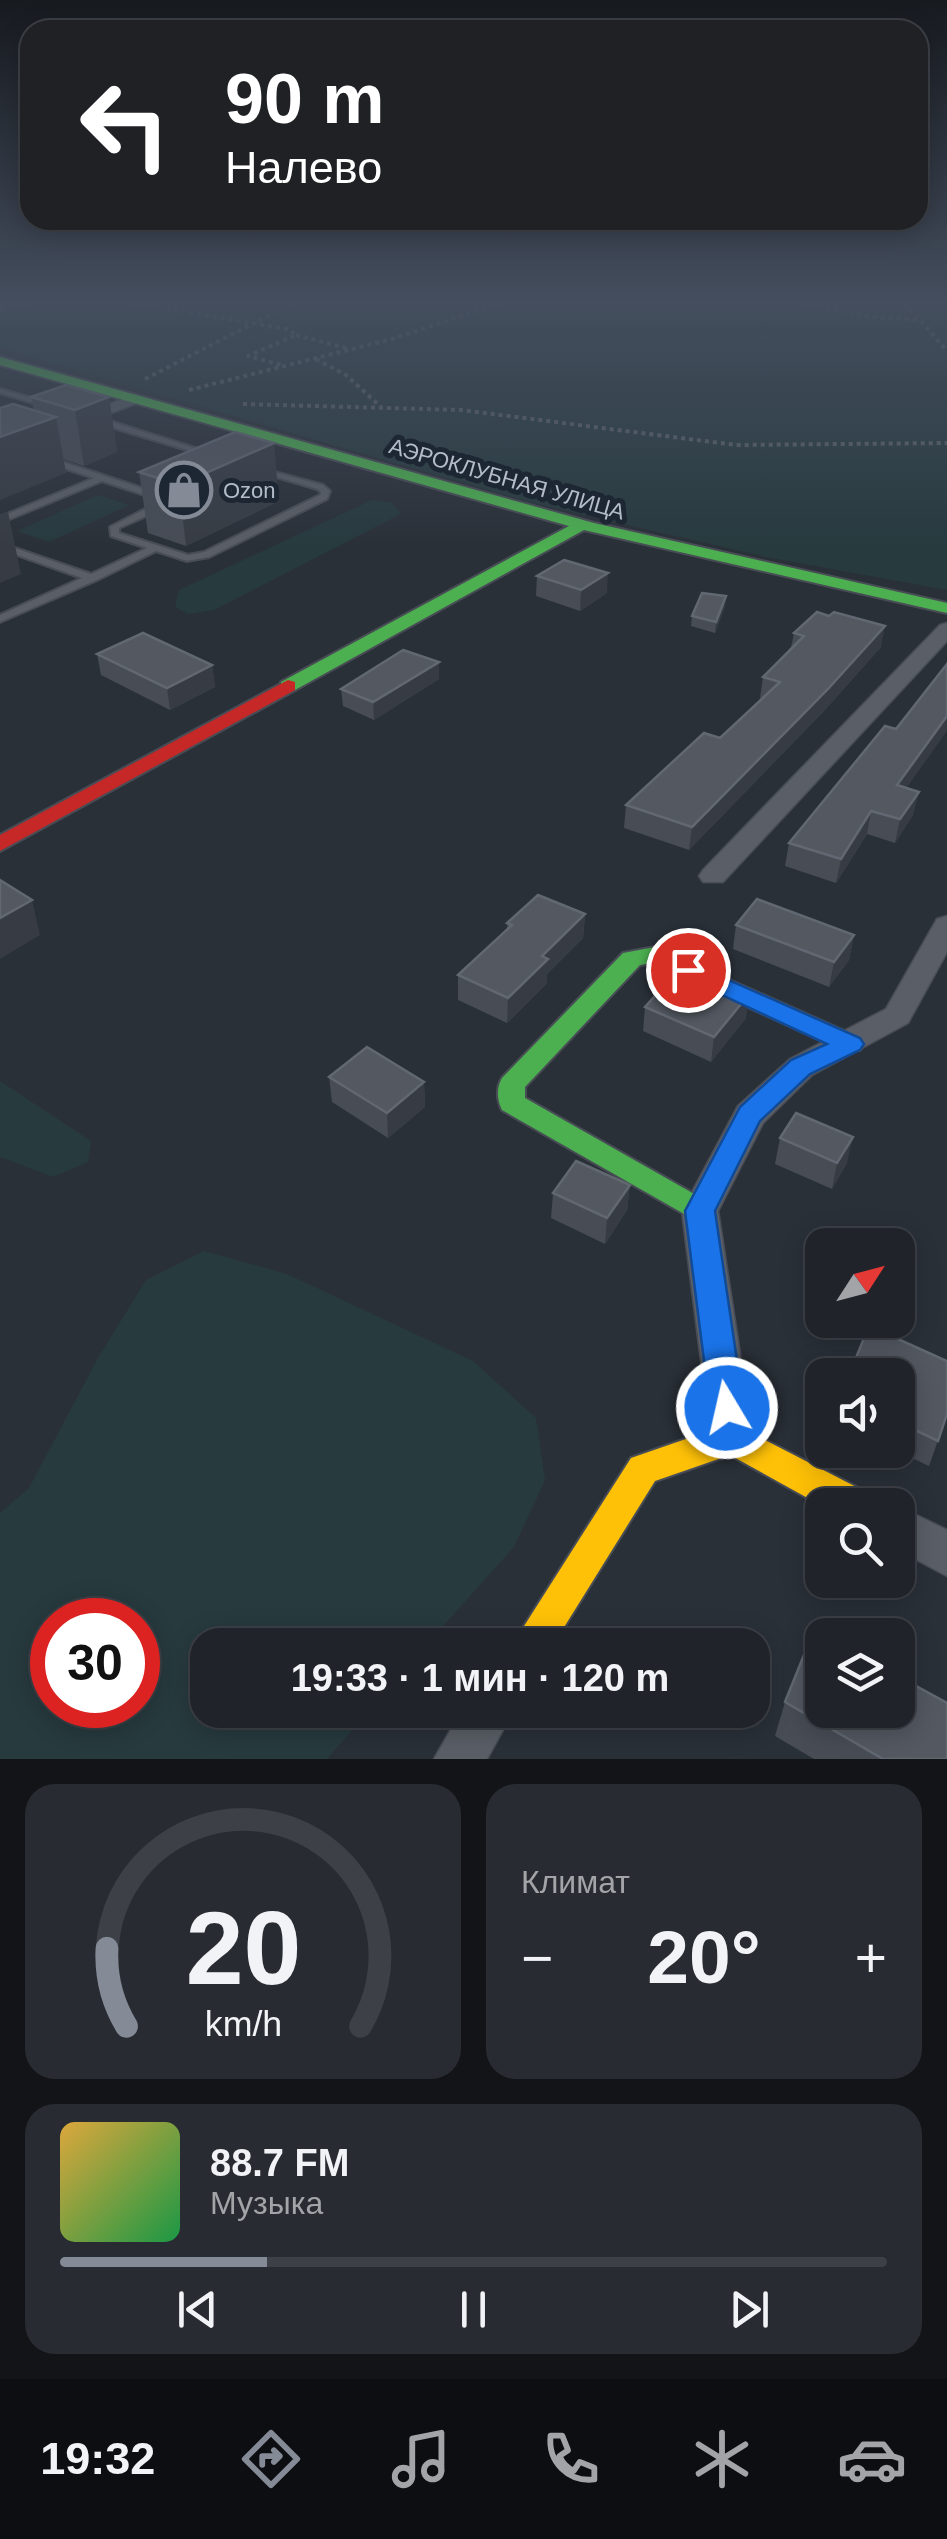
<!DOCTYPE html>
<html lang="ru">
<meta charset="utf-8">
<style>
:root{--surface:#20242a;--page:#282c32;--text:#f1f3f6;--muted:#a2a4a8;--line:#3d4147;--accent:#848b96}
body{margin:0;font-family:Helvetica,sans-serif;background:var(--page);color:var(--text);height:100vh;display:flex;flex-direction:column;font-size:38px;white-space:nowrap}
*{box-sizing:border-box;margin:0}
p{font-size:32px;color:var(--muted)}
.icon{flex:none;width:55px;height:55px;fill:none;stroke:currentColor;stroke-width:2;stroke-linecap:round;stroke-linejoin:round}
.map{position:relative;height:1759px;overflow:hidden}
.sheet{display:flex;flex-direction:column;gap:25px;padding:25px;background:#121417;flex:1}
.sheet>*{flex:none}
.hud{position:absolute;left:20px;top:20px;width:908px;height:210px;border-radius:30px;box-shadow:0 5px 25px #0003,0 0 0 2px var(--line);background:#202124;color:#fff;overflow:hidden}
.needle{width:65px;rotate:54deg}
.tools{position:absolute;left:805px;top:1228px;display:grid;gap:20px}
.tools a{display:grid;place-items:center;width:110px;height:110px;border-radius:20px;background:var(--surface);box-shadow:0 5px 25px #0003,0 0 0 2px var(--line);font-size:50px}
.speed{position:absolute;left:30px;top:1598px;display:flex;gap:20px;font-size:50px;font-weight:700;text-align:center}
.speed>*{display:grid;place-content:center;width:130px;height:130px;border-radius:50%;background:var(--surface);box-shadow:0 5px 25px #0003,0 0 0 2px var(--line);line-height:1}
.speed .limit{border:15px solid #d22;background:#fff;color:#111}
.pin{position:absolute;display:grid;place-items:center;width:85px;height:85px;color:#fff;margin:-42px;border:5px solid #fff;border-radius:50%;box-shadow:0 2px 10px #0007}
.me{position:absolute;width:110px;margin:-55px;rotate:351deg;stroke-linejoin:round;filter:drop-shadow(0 0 8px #0008)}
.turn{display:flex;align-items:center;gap:35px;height:210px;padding:0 40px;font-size:45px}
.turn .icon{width:130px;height:130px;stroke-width:2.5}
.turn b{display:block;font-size:70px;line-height:85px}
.big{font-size:75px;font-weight:600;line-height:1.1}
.sheet .card{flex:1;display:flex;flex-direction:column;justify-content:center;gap:15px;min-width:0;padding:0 35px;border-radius:30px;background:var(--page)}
.sheet .dial{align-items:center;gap:0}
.dial svg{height:260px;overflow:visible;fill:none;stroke:var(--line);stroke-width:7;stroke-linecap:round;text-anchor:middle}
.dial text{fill:var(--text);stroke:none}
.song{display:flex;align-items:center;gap:30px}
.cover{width:120px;height:120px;border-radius:15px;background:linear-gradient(135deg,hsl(40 70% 55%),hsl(140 70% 35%))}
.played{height:10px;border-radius:5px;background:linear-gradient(90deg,var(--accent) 25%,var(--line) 25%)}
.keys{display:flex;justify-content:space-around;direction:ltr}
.heat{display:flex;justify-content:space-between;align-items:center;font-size:55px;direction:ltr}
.sheet .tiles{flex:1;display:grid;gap:25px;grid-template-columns:1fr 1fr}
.card:last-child{grid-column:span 2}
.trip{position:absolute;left:190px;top:1628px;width:580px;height:100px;border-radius:30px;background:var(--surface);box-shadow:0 5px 25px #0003,0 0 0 2px var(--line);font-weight:600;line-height:100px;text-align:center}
.menu{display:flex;height:160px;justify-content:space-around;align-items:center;background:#0d0e11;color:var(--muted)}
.menu .icon{width:70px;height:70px}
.menu .current{color:var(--accent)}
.menu b{font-size:45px;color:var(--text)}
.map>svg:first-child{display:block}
.green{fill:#273a3e;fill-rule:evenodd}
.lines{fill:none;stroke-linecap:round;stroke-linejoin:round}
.lane-casing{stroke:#484c55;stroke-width:4}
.street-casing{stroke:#484c55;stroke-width:3}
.fast-casing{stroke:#484c55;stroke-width:4}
.slow-casing{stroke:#484c55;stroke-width:4}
.jam-casing{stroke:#484c55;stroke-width:4}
.path{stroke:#5c6268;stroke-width:4;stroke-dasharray:4 4;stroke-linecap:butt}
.lane{fill:#5a5e66;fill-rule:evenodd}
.street{fill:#5a5e66;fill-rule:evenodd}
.fast{fill:#4caf50;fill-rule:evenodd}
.slow{fill:#ffc107;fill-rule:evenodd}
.jam{fill:#c62828;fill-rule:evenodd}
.wall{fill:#474c55}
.shaded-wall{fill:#373c44}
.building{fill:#535861;stroke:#626872;stroke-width:2.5}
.route{fill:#1a73e8;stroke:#114b97;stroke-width:2.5}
.labels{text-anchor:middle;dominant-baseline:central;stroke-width:10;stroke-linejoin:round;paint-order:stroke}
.far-street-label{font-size:22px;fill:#b4bcc9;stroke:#1d2633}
.far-poi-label{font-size:22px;fill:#b4bcc9;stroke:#1d2633;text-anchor:start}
</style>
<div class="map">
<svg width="947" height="1759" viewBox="0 0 947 1759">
<rect width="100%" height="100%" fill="#2a3038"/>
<!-- green -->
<g class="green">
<polygon points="0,303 947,303 947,590 766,557 532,503 0,348"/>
<polygon points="98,495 129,505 49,542 17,531"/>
<polygon points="372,500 392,503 401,514 214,610 188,614 175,607 179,590"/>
<polygon points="0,1081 91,1141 88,1162 53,1177 0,1157"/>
<path d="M204 1251 287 1274 473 1361 536 1418 545 1480 514 1547 426 1645H208V1710H370L327 1759H0V1513L29 1488 98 1358 146 1280ZM138 1620V1705H52V1620Z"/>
</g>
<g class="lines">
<!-- lane casing -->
<g class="lane-casing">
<g id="lane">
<polygon points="0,389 50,403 51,405 47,407 0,393"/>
<polygon points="94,418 100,418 214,454 207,456 94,422"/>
<polygon points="51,458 160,494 168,502 162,509 119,528 119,533 188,555 204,552 320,495 321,492 317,489 256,471 256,467 323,485 330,491 327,499 209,557 187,561 156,551 97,580 0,622 0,615 82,578 0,549 0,543 91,574 147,548 111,536 110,527 159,502 154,498 102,481 0,523 0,517 94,478 48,463 48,459"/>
</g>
</g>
<!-- street casing -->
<g class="street-casing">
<g id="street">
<polygon points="135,394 143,399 140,402 82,424 68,421"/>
<polygon points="947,623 947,641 723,882 703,882 699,876 703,870 940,625"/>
<polygon points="947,916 947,952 908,1023 812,1075 763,1123 718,1211 753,1439 747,1452 732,1458 717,1452 711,1439 682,1211 738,1106 790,1059 886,1009 937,919"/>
<polygon points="898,1506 947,1530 947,1576 898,1550"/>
<polygon points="462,1710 514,1710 487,1759 434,1759"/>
</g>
</g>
<!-- fast casing -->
<g class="fast-casing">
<g id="fast">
<polygon points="0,357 594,523 947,603 947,613 584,530 295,690 281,690 281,682 569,526 0,365"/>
<path d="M655 947 860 1038 864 1044 860 1050H842L652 963 640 965 525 1087V1098L710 1203 715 1211 710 1219 700 1223 502 1110C497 1100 496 1088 502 1078L623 953Z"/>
</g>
</g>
<!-- slow casing -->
<g class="slow-casing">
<polygon id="slow" points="732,1423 868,1493 873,1505 822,1506 730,1455 655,1481 553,1645 512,1645 631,1458"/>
</g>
<!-- jam casing -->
<g class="jam-casing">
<polygon id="jam" points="288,680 295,682 295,690 0,851 0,835"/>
</g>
<!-- path -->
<g class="path">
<polyline points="134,303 287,329 296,335 248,356 281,365"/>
<polyline points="802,303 872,317 921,320"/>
<polyline points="905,303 947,351"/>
<polyline points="0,309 32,303"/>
<polyline points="296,335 350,349"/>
<polyline points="316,359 346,375 381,407"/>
<polyline points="145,379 293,303"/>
<polyline points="189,390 392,339 500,303"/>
<polyline points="243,404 461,410 736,445 947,443"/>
</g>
<!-- lane -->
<use href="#lane" class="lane"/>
<!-- street -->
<use href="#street" class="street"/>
<!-- fast -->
<use href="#fast" class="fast"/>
<!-- slow -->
<use href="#slow" class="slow"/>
<!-- jam -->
<use href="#jam" class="jam"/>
</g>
<!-- wall -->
<g class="wall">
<polygon points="31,397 109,397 117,452 84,466 63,459 66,473 34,410"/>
<polygon points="139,472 279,501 186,546 148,533"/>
<polygon points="537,576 607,593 580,611 536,596"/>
<polygon points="725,606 715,633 691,626 692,616"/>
<polygon points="794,633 881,647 824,711 689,850 624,828 626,805 720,738 762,699 760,698 763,677 791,648"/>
<polygon points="97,654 212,665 215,687 170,710 101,675"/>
<polygon points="439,679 374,720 343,706 341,689"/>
<polygon points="906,788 913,815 895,843 867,834 836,883 785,866 789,843"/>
<polygon points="585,914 583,938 547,974 547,983 507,1023 458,1000 458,975 507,929 507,923"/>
<polygon points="736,925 854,935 849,960 829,987 733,949"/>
<polygon points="645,1007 746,1018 711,1062 643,1031"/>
<polygon points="329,1077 424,1082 425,1107 388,1138 332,1102"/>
<polygon points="780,1138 847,1163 832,1189 775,1164"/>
<polygon points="630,1185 627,1210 605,1244 551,1218 553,1193"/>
<polygon points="898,1375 947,1415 929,1466 895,1450 898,1450"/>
<polygon points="785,1702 947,1759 814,1759 775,1736"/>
</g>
<!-- shaded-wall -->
<g class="shaded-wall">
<polygon points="109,397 117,452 84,466 75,410"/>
<polygon points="56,417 66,473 0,500 0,437"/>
<polygon points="274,443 279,501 186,546 179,485"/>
<polygon points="8,512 21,574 0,583 0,515"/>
<polygon points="608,573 607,593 580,611 581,590"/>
<polygon points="726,596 725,606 715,633 716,622"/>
<polygon points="885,626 881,647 824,711 689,850 692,827"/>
<polygon points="439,662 439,679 374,720 373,702"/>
<polygon points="212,665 215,687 170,710 167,688"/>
<polygon points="947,716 947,731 892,808 897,785"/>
<polygon points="919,792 913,815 895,843 900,819"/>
<polygon points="871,811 867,834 836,883 841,859"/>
<polygon points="32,900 40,935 0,959 0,918"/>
<polygon points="585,914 583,938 547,974 547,983 507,1023 508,998 542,956"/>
<polygon points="854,935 849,960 829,987 834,962"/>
<polygon points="750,993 746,1018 711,1062 714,1037"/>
<polygon points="424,1082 425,1107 388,1138 387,1113"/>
<polygon points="853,1137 847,1163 832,1189 837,1163"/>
<polygon points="630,1185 627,1210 605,1244 607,1218"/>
</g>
<!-- building -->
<g class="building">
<polygon points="66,385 109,397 75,410 31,397"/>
<polygon points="13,404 56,417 0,437 0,408"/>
<polygon points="235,432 274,443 179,485 139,472"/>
<polygon points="564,560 608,573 581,590 537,576"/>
<polygon points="702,593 726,596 716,622 692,616"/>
<polygon points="817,612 829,616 834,612 885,626 828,689 692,827 626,805 704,733 720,738 780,682 763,677 804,636 794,633"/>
<polygon points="143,633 212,665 167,688 97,654"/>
<polygon points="403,650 439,662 373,702 341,689"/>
<polygon points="947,664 947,716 897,785 919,792 900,819 871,811 841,859 789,843 885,726 896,729"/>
<polygon points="0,880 32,900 0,918"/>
<polygon points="538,895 585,914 542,956 548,959 508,998 458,975 512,925 507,923"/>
<polygon points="757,899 854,935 834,962 736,925"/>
<polygon points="683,964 750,993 714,1037 645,1007"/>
<polygon points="367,1047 424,1082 387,1113 329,1077"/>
<polygon points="796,1113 853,1137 837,1163 780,1138"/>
<polygon points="576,1161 630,1185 607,1218 553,1193"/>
<polygon points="869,1326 947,1361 947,1414 938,1441 898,1422 898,1375 849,1375"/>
<polygon points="814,1630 824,1635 822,1710 898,1710 898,1676 947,1703 947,1759 883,1759 785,1702"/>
</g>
<!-- sky -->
<linearGradient id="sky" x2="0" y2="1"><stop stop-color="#171a1f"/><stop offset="0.55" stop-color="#444e5e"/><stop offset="1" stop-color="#444e5e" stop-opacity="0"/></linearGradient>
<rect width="947" height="549" fill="url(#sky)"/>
<!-- route -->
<polygon class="route" points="688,962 860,1038 864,1044 860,1050 810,1074 760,1121 715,1211 744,1408 739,1419 727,1424 715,1419 710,1408 685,1211 740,1107 791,1060 827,1044 679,975 675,970 679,964"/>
<!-- icons -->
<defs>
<g id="shop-ring" transform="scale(2.875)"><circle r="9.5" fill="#1d2633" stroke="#848b96" stroke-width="1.5"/><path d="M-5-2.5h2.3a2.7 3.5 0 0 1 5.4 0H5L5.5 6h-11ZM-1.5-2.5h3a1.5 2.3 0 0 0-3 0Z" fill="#848b96"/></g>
</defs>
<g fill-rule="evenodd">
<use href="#shop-ring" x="184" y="490"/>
</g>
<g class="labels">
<!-- far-street labels -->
<g class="far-street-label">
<text transform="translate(507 479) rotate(16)">АЭРОКЛУБНАЯ УЛИЦА</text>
</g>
<!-- far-poi labels -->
<g class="far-poi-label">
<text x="223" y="490">Ozon</text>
</g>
</g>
</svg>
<div class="tools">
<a><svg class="needle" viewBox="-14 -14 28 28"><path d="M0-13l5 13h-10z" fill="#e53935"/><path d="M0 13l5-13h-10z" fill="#a2a4a8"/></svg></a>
<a><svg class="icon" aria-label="sound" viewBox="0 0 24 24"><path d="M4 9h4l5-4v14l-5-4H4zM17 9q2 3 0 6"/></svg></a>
<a><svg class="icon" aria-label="search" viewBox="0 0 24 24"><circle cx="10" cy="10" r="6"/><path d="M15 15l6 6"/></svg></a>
<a><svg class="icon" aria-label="layers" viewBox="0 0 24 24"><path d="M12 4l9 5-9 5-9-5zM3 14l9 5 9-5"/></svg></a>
</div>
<div class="speed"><div class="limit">30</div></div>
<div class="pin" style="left:688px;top:970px;background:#d93025"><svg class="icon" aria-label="arrive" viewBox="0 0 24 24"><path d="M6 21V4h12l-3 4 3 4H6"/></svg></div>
<svg class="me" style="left:727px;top:1408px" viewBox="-20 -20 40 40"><circle r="17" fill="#1a73e8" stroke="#fff" stroke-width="3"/><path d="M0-11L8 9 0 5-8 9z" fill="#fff"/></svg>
<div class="trip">19:33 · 1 мин · 120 m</div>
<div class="hud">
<div class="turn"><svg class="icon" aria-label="left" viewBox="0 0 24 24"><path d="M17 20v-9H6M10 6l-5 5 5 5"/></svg><div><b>90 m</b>Налево</div></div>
</div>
</div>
<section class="sheet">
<div class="tiles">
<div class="card dial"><svg viewBox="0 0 100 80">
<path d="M14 69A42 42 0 1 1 86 69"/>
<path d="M14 69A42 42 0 0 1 8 45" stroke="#848b96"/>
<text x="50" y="56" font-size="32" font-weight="700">20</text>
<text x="50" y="72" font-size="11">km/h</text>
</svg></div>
<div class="card"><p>Климат</p>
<div class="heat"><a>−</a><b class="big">20°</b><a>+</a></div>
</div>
<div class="card">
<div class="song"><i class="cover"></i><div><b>88.7 FM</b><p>Музыка</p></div></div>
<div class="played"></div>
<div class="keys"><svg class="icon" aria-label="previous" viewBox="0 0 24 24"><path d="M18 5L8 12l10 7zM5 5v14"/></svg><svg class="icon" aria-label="pause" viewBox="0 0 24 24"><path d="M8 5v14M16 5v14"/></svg><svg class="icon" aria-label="next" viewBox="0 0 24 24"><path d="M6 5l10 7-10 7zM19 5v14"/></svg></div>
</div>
</div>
</section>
<nav class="menu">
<b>19:32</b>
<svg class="icon current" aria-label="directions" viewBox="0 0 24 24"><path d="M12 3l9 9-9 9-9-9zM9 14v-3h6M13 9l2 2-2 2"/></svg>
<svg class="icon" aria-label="music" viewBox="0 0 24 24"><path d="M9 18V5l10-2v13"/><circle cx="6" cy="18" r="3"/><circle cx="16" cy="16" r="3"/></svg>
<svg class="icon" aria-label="phone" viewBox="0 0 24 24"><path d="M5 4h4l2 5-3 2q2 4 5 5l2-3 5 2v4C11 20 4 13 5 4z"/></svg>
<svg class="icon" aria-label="climate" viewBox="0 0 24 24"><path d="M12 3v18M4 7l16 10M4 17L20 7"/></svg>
<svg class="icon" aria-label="car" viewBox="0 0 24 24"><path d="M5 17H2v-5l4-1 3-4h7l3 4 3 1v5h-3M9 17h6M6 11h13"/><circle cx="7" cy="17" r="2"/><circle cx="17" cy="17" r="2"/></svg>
</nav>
